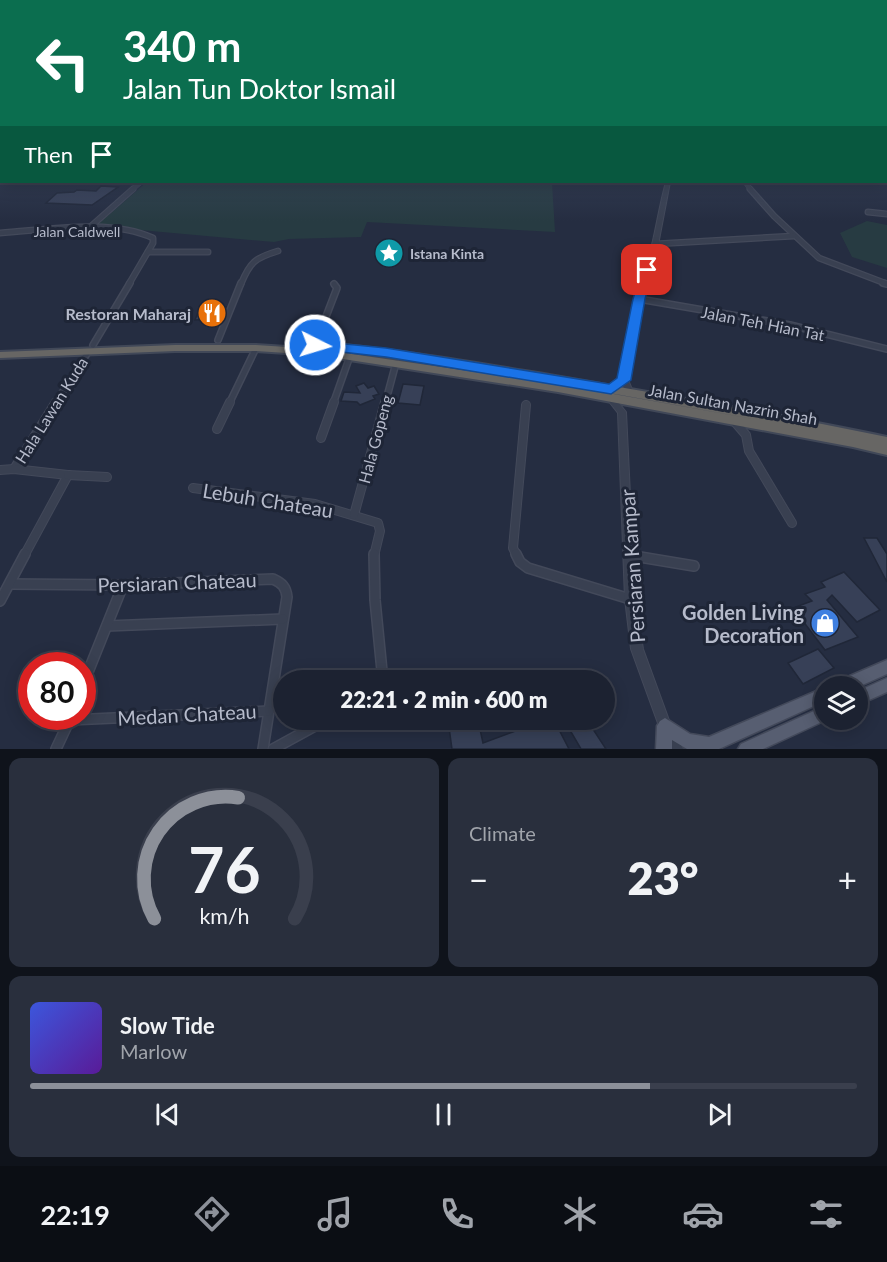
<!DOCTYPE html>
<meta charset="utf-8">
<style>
:root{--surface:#1c2231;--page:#292f3d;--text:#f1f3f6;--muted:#a0a4ab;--line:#3a3f4d;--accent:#8c9099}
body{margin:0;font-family:Lato,sans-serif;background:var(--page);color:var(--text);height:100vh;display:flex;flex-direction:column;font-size:22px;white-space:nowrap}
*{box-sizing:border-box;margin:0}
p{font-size:20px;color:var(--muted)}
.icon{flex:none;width:33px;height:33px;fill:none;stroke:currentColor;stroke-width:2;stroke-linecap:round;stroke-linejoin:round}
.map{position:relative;height:749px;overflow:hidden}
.side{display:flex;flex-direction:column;gap:9px;padding:9px;background:#0f131b;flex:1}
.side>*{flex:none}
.banner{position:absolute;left:0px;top:0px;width:888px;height:183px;box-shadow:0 3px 15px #0003,0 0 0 2px var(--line);background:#0b6e4f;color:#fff;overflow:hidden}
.fabs{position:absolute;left:814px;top:676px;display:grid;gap:12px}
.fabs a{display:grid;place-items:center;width:54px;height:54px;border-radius:50%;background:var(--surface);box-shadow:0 3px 15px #0003,0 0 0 2px var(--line);font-size:30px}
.speed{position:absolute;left:18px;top:652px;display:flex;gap:12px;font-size:30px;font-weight:700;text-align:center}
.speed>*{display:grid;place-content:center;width:78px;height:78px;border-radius:50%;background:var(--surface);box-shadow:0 3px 15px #0003,0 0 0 2px var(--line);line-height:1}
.speed .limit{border:9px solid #d22;background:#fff;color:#111}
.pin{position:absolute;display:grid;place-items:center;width:51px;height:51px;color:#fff;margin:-26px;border-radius:12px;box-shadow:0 3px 9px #0006}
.me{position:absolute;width:66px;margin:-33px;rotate:95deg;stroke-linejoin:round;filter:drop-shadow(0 0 4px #0008)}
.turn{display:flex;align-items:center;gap:21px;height:126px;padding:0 24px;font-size:27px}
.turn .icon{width:78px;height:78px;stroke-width:2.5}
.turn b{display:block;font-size:42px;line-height:51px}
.then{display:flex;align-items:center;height:57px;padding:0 24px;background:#0003;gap:12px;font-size:22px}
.big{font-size:45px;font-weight:800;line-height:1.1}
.side .tile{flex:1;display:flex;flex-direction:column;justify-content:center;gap:9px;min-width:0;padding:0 21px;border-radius:12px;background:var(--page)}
.side .dial{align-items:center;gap:0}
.dial svg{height:156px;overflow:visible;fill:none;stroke:var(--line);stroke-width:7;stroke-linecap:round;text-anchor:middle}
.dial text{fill:var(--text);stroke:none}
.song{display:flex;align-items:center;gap:18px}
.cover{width:72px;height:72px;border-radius:9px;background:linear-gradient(135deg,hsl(230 70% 55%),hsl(270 70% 35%))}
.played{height:6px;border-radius:3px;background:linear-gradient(90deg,var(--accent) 75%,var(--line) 75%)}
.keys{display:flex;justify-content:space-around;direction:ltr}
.heat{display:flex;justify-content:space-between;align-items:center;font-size:33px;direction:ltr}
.side .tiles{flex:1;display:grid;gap:9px;grid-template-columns:1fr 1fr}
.tile:last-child{grid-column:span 2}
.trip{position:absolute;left:273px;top:670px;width:342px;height:60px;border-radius:30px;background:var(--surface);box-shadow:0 3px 15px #0003,0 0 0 2px var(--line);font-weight:800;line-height:60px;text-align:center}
.menu{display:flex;height:96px;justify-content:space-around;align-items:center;background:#0b0e14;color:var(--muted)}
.menu .icon{width:42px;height:42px}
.menu .selected{color:var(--accent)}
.menu b{font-size:27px;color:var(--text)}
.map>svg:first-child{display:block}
.green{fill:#273b42}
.building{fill:#374057;stroke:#202738;stroke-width:1.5}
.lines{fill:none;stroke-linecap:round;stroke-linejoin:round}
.minor-far4-casing{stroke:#43495a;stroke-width:5}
.minor-far3-casing{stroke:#43495a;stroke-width:7}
.minor-far2-casing{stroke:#43495a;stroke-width:8}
.minor-far1-casing{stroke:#43495a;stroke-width:10}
.minor-casing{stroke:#43495a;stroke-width:12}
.tertiary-casing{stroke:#43495a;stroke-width:2}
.primary-casing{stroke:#43495a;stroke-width:3}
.trunk-casing{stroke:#414858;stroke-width:4}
.minor-far4{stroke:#394051;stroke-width:4}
.minor-far3{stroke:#394051;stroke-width:4.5}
.minor-far2{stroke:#394051;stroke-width:5}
.minor-far1{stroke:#394051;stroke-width:8}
.minor{stroke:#394051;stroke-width:9}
.tertiary{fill:#394051;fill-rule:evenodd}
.primary{fill:#575e71;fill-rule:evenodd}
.trunk{fill:#676664;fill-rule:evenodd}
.route{fill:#1a73e8;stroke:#114b97;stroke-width:1.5}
.labels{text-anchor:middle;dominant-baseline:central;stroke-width:6;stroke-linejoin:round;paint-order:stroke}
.far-street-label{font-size:14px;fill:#b6bbcb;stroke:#1e2536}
.far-poi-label{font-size:14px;font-weight:bold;fill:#b6bbcb;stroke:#1e2536;text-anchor:start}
.poi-label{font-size:16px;font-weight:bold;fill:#b6bbcb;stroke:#1e2536;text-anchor:end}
.street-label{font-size:16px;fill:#b6bbcb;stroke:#1e2536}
.near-street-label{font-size:20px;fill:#b6bbcb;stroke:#1e2536}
.near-poi-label{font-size:20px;font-weight:bold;fill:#b6bbcb;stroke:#1e2536;text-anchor:end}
</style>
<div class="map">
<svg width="887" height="749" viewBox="0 0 887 749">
<rect width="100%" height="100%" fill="#252d41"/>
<!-- green -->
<g class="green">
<polygon points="147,182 552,182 555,232 367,222 361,237 289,239 274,242 96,226"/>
<polygon points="867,221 887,225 887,268 852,257 840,233"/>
</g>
<!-- building -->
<g class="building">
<polygon points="101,186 118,187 92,205 46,203 57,193 74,192 77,190 96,191"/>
<polygon points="223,304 222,307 226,307 221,319 195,320 201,305"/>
<polygon points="364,383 368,388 374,386 379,394 373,396 375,399 360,405 357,402 341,401 344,392 360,393 356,386"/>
<polygon points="403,384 424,386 420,405 398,403"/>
<polygon points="864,538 877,538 887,554 887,582"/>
<polygon points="844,572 880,610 857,622 832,595 827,600 858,637 825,650 793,608 812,601 805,594 825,587 821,582"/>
<polygon points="818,649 834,668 803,684 788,663"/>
<polygon points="448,720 478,720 483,743 521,729 518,720 554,720 569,749 452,749"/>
<polygon points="564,720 587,720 606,749 581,749"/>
</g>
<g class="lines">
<!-- minor-far4 casing -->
<g class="minor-far4-casing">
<g id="minor-far4">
<polyline points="745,182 751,190"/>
<polyline points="132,190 141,182"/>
</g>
</g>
<!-- minor-far3 casing -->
<g class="minor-far3-casing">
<g id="minor-far3">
<polyline points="750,189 774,216 819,258 887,284"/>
<polyline points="868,212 887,214"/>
<polyline points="89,228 133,189"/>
<path d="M0 233C46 230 110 218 153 238V243L129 284"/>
<polyline points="655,244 794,236"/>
<polyline points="148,252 208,252"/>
<path d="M241 284C250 262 255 258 278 251"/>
</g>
</g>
<!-- minor-far2 casing -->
<g class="minor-far2-casing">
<g id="minor-far2">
<polyline points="883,283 887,284"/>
<polyline points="639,299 790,325 887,349"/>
<polyline points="218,340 241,283"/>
<polyline points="93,345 130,283"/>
<polyline points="315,345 337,288 334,284"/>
<polyline points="55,404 88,352"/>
<polyline points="229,404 256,348"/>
<polyline points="333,404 350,356"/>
<polyline points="385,404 396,363"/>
</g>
</g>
<!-- minor-far1 casing -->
<g class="minor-far1-casing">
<g id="minor-far1">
<polyline points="734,421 746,435 749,451 792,523"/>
<polyline points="217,429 230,402"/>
<polyline points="321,438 334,402"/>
<polyline points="14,469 56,402"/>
<polyline points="0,470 14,469 68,475 24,556"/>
<polyline points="68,475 107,477"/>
<polyline points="193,488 315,504 378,523 380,531 374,556"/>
<polyline points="354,515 385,402"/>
<polyline points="628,555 633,556"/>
<polyline points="517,556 513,548 526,405"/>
</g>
</g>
<!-- minor casing -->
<g class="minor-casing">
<g id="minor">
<polyline points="374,554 375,600 382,671 380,681"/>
<polyline points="516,554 520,562 528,568 630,599"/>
<polyline points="628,555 694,566"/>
<path d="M10 584 123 585 273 579C282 583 286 587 287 597L263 749"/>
<polyline points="0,601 25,554"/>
<polyline points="107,626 283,619"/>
<polyline points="82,687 123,585"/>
<polyline points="70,720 269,711"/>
<polyline points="56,749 71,717"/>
<polyline points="273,749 326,720"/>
</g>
</g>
<!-- tertiary casing -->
<g class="tertiary-casing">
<g id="tertiary">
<path d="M666 182H670L658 245 643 298 632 345 629 365V382L633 392 629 395C606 380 646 270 652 245 657 224 660 203 666 182Z"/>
<polygon points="611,396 614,397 626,412 635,599 643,649 670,723 683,749 670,749 659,726 631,649 625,599 618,413 607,399 608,397"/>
</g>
</g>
<!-- primary casing -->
<g class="primary-casing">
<g id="primary">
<rect x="0" y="162" width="2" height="4"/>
<polygon points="887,660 887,674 858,687 834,687 836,682"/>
<polygon points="887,678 887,692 858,705 858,691"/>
<polygon points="826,687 825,701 719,749 687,749 672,740 672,749 656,749 657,726 660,721 665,718 690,734 709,737"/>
<polygon points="825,706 825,720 826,720 763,749 738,749 741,744"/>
</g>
</g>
<!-- trunk casing -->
<g class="trunk-casing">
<path id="trunk" d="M315 342C395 349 475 363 555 376 666 395 777 414 887 437V455L853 447 558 392 317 355 256 351H175L0 358V352L175 345H256L317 349 558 384 786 425 621 395 424 362 311 347 310 345Z"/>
</g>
<!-- minor-far4 -->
<use href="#minor-far4" class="minor-far4"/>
<!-- minor-far3 -->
<use href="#minor-far3" class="minor-far3"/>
<!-- minor-far2 -->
<use href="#minor-far2" class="minor-far2"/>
<!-- minor-far1 -->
<use href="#minor-far1" class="minor-far1"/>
<!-- minor -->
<use href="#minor" class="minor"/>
<!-- tertiary -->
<use href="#tertiary" class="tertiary"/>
<!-- primary -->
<use href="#primary" class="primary"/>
<!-- trunk -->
<use href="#trunk" class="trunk"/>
</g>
<!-- sky -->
<linearGradient id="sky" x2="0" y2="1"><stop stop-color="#141924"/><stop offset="0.52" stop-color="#404c65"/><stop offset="1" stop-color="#404c65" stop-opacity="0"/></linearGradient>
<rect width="887" height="221" fill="url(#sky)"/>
<!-- route -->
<polygon class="route" points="647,267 653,270 645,299 631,380 611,394 386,357 315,349 308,345 315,341 386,348 609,384 617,378 633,299 642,270"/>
<!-- icons -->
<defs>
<g id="sight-disc" transform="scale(1.5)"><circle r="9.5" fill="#0f9aa8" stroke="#1e2536"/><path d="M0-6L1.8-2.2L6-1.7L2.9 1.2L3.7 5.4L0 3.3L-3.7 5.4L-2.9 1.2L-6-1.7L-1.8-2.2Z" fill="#fff"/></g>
<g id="restaurant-disc" transform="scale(1.5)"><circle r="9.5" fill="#e8710a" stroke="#1e2536"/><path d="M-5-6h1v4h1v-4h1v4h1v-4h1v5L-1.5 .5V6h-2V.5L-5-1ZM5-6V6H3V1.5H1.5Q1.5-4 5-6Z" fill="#fff"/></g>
<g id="shop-disc" transform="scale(1.5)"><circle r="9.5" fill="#3f7fe0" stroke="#1e2536"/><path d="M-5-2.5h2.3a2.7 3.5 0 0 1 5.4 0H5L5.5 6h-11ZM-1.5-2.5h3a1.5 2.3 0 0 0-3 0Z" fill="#fff"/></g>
</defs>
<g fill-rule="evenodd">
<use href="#sight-disc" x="389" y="253"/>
<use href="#restaurant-disc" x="212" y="313"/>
<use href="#shop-disc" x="825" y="623"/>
</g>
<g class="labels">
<!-- far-street labels -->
<g class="far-street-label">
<text x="77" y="231">Jalan Caldwell</text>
</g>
<!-- far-poi labels -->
<g class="far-poi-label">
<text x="410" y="253">Istana Kinta</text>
</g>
<!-- poi labels -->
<g class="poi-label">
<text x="191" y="313">Restoran Maharaj</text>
</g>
<!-- street labels -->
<g class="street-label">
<text transform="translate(763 323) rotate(11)">Jalan Teh Hian Tat</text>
<text transform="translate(733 404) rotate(10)">Jalan Sultan Nazrin Shah</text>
<text transform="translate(51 410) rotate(-58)">Hala Lawan Kuda</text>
<text transform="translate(375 439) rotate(-75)">Hala Gopeng</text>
</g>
<!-- near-street labels -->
<g class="near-street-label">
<text transform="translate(268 500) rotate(9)">Lebuh Chateau</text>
<text transform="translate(632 566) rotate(-94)">Persiaran Kampar</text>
<text transform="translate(177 582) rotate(-2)">Persiaran Chateau</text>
<text transform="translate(187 714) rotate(-3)">Medan Chateau</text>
</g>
<!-- near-poi labels -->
<g class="near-poi-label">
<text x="804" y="612">Golden Living<tspan x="804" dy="23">Decoration</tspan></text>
</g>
</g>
</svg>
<div class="fabs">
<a><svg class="icon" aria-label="layers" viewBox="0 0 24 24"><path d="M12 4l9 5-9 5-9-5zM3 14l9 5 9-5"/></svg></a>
</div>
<div class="speed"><div class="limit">80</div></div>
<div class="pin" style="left:647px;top:270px;background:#d93025"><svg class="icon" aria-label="arrive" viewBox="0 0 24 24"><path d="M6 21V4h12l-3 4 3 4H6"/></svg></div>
<svg class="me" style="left:315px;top:345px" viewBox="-20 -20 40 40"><circle r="17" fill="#1a73e8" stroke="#fff" stroke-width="3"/><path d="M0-11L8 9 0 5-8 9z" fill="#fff"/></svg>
<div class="trip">22:21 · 2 min · 600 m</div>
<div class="banner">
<div class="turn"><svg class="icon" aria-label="left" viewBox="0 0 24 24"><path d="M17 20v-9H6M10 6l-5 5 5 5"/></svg><div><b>340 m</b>Jalan Tun Doktor Ismail</div></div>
<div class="then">Then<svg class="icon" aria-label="arrive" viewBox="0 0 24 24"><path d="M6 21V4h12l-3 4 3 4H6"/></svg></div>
</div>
</div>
<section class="side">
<div class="tiles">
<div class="tile dial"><svg viewBox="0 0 100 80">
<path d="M14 69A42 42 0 1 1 86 69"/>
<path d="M14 69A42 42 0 0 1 57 7" stroke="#8c9099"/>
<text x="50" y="56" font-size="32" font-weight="700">76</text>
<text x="50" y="72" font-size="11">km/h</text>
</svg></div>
<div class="tile"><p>Climate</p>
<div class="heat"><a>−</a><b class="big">23°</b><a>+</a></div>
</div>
<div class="tile">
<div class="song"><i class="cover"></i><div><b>Slow Tide</b><p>Marlow</p></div></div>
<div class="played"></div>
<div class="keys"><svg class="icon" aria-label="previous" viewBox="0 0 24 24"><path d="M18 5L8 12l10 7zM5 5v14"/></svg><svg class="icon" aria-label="pause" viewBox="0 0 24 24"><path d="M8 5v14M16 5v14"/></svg><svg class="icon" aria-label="next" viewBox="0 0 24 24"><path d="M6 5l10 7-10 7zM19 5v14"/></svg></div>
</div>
</div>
</section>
<nav class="menu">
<b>22:19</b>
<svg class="icon selected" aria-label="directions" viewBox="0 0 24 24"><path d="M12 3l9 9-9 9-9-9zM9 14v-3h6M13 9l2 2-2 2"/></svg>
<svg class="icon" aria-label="music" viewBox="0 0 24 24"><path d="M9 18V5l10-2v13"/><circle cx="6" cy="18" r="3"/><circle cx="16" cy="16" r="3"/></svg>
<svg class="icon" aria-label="phone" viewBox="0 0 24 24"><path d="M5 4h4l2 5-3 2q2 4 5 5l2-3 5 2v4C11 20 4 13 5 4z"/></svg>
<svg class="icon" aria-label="climate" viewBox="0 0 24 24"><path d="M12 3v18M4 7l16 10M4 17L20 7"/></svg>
<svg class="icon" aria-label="car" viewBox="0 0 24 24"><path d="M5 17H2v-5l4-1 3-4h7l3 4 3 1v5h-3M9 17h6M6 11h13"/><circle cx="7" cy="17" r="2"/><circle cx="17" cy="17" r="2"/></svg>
<svg class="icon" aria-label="filters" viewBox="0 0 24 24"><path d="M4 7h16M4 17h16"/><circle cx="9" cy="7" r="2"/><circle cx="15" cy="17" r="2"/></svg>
</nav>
